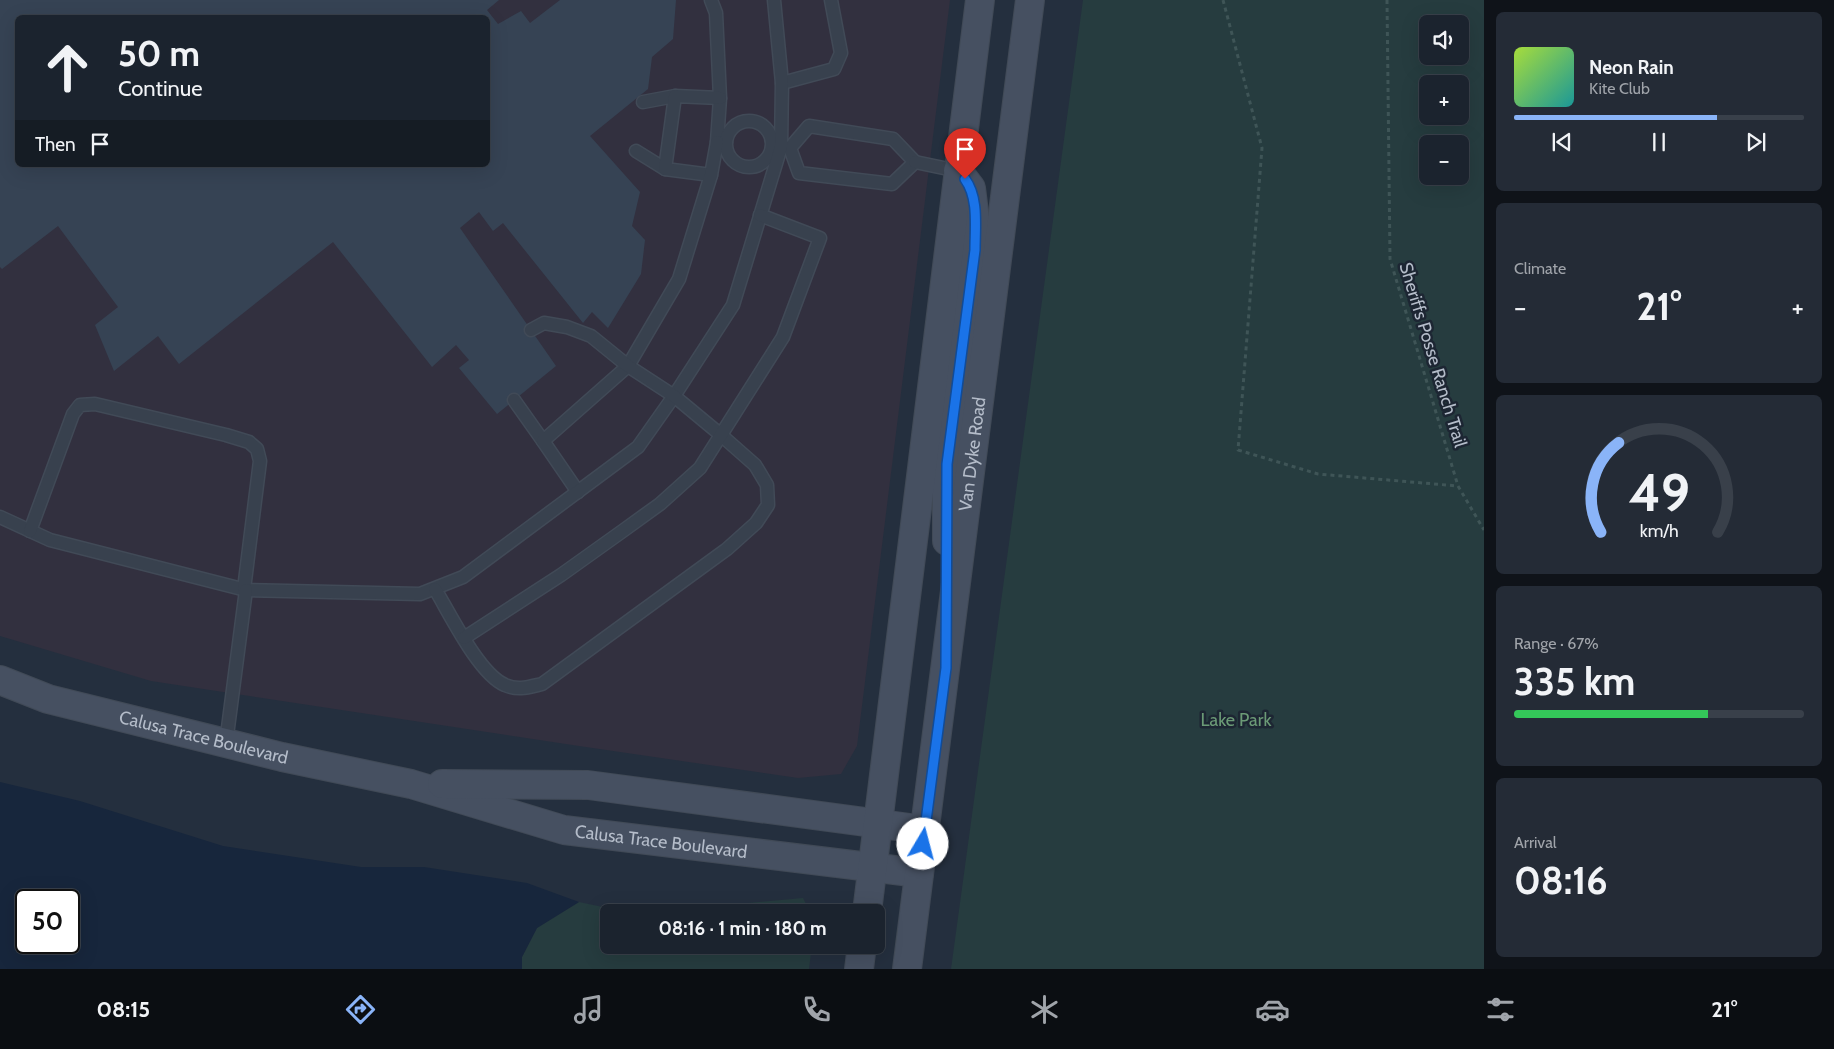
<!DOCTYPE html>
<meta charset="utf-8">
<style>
:root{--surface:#1b232e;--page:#242b36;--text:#f1f3f6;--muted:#a0a4aa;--line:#39404a;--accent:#8ab4f8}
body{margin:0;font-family:Cabin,sans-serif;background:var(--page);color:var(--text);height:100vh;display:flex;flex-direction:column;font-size:19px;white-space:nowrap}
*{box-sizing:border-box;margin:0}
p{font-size:16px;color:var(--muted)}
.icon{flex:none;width:28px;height:28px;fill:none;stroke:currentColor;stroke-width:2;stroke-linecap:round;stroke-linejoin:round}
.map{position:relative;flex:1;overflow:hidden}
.side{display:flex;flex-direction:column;gap:12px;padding:12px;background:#0f1319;width:350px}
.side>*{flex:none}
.hud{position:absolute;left:15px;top:15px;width:475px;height:152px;border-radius:8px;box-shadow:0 5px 20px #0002,0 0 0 1px var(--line);background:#1b232e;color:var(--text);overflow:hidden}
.tools{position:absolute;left:1419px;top:15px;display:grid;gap:10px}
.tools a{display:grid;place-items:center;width:50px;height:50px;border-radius:8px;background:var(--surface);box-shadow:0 5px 20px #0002,0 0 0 1px var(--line);font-size:25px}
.speed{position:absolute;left:15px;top:889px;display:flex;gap:10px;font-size:25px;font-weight:700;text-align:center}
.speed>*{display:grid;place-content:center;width:65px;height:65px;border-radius:50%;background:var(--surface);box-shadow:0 5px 20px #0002,0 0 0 1px var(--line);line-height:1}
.speed .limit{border:2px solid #111;border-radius:8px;background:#fff;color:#111}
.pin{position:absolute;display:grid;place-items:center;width:42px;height:42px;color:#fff;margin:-51px -21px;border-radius:50% 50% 50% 0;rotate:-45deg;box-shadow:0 0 5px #0007}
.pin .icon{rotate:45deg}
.me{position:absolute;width:55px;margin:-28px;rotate:8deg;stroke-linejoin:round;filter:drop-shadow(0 0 4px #0008)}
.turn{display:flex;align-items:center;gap:18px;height:105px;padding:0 20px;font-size:22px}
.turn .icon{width:65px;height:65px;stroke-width:2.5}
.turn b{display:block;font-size:35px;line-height:42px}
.then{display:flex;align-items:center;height:48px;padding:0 20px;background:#0003;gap:10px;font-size:19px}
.big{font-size:38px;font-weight:800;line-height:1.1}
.side .tile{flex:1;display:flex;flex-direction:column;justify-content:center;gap:8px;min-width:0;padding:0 18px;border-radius:8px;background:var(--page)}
.side .dial{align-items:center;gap:0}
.dial svg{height:130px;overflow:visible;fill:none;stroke:var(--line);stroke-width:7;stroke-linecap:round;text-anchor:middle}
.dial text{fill:var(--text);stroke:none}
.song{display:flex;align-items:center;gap:15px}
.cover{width:60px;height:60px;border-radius:8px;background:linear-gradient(135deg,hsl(80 70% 55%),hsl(180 70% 35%))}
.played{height:5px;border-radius:2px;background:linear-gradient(90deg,var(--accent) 70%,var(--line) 70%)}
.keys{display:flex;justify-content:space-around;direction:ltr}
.heat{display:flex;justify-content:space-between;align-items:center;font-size:28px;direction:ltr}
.charge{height:8px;border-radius:4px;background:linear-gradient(90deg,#34c759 67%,var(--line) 0)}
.trip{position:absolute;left:600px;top:904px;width:285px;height:50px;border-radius:8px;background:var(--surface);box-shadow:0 5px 20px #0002,0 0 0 1px var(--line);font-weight:800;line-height:50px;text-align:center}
.dock{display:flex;height:80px;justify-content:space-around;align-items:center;background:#0b0e12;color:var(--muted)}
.dock .icon{width:35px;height:35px}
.dock .on{color:var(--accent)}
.dock b{font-size:22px;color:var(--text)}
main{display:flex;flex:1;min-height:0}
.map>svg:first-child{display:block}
.medical{fill:#32303f;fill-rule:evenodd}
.green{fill:#263c3f;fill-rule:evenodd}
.water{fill:#17263c;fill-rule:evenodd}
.building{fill:#364354;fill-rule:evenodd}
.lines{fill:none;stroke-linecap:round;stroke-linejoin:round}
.lane-casing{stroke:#414a57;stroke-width:15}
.secondary-casing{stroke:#414a57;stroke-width:30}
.path{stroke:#3f5557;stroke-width:3;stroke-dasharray:4 4;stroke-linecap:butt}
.lane{stroke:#38414e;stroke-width:12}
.secondary{stroke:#465061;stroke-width:28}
.route-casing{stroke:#114b97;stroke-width:12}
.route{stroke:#1a73e8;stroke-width:9}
.labels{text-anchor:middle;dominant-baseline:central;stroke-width:5;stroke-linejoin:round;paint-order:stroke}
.street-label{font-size:18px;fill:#b4bcc9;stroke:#1d2633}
.park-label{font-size:18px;fill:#6b9a76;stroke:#1d2633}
</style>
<main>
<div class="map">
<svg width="1484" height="969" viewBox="0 0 1484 969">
<rect width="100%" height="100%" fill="#242f3e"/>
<!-- medical -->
<path class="medical" d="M0 0H950L857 746 841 774 798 778 579 746 151 681 0 636ZM18 18H488V165H18Z"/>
<!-- green -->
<g class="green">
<path d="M1083 0H1484V969H951ZM1428 24H1460V56H1428ZM1428 84H1460V116H1428ZM1428 144H1460V176H1428Z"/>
<polygon points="803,898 810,912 703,912 738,904"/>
<polygon points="579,902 627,912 609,912 609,945 812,945 809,969 522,969 522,957 537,928"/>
</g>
<!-- water -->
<path class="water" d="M0 782 80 801 223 846 361 867H424L527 883 579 902 537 928 522 957V969H0ZM26 900H69V942H26Z"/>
<!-- building -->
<path class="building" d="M0 0H499L487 10 498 24 521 11 530 23 560 0H676L673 39 652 57 648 89 590 136 640 192 632 226 645 240 641 274 608 328 592 312 583 323 503 223 493 231 479 212 460 228 556 366 497 414 459 368 469 360 456 345 432 367 333 242 179 364 158 336 114 371 95 325 118 307 58 226 2 269 0 267ZM18 18H488V165H18Z"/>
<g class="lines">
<!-- lane casing -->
<g class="lane-casing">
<g id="lane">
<polyline points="711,0 716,13 720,98 717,142 726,142"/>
<polyline points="782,83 834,69 841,53 831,0"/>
<polyline points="643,102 675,96"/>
<circle cx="749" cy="144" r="23"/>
<polygon points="809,126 893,139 915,162 892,184 799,173 790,148"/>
<polyline points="636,151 665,169"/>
<polyline points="915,162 958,171"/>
<polyline points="711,175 665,169 675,96 720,98"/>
<polyline points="514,400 543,441"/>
<polyline points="578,492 543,441 628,366 679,279 711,175 717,142"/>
<polyline points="0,517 50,540 246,590 420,594 463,577 638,447 674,396 733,305 781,147 782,83 774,0"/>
<polyline points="30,531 73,414 80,405 95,404 226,435 249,442 257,449 260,461 244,589"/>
<path d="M435 589C450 614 479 674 505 685 518 691 529 687 542 684L727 549 756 523 768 505 767 485 755 465 721 435 674 396 628 366 591 336 567 327 544 323 531 330"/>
<polyline points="464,638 561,575 624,530 660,504 700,468 783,337 820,238 760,215"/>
<polyline points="226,743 246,590"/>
</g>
</g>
<!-- secondary casing -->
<g class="secondary-casing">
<g id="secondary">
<polyline points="947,541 947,464 975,250 975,220 971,188 958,171"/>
<path id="s1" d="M0 680 48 699 282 757 411 784 564 830 919 873"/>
<polyline points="442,784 588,785 925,830"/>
<polyline points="867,912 980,0"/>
<polyline points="859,969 862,945"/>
<path id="s2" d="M907 969 1030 0"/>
</g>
</g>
<!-- path -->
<g class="path">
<polyline points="1223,0 1262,148 1238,450 1318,474 1458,486"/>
<polyline points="1387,0 1390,259 1458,486 1484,530"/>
</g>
<!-- lane -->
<use href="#lane" class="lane"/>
<!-- secondary -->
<use href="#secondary" class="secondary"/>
</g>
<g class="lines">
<!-- route casing -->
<g class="route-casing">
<path id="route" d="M923 844 946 668 947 464 975 250C975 227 979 198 965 179"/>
</g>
<!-- route -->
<use href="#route" class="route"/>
</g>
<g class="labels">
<!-- street labels -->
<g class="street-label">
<text transform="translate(1433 355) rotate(73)">Sheriffs Posse Ranch Trail</text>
<text stroke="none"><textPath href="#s2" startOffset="519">Van Dyke Road</textPath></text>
<text stroke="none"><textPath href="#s1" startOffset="212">Calusa Trace Boulevard</textPath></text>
<text stroke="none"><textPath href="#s1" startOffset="682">Calusa Trace Boulevard</textPath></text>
</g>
<!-- park labels -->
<g class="park-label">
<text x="1236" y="720">Lake Park</text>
</g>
</g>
</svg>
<div class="tools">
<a><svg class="icon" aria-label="sound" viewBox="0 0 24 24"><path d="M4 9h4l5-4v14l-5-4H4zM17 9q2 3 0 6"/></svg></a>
<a>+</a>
<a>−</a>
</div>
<div class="speed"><div class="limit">50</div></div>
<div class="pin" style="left:965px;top:179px;background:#d93025"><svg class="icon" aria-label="arrive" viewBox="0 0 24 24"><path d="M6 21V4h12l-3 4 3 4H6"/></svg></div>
<svg class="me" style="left:923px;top:844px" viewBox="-20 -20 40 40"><circle r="19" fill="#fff"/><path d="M0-13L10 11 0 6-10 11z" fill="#1a73e8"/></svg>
<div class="trip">08:16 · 1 min · 180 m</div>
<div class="hud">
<div class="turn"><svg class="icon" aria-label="ahead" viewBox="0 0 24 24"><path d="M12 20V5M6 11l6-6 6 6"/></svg><div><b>50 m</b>Continue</div></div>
<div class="then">Then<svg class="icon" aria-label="arrive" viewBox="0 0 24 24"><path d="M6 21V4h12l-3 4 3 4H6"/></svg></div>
</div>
</div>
<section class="side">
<div class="tile">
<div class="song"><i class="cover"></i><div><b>Neon Rain</b><p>Kite Club</p></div></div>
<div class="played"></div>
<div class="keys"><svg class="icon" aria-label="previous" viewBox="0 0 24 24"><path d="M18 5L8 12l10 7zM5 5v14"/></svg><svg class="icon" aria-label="pause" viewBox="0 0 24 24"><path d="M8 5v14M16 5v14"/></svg><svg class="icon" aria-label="next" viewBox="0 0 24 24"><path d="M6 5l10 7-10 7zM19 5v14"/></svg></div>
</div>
<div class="tile"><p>Climate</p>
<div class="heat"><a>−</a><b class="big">21°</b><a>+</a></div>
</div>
<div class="tile dial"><svg viewBox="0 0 100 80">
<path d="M14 69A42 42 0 1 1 86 69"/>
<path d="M14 69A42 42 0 0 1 25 14" stroke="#8ab4f8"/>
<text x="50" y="56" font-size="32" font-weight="700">49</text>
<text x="50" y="72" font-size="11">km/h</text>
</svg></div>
<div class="tile"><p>Range · 67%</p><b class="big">335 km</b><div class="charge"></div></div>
<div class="tile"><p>Arrival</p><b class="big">08:16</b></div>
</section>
</main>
<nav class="dock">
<b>08:15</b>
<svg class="icon on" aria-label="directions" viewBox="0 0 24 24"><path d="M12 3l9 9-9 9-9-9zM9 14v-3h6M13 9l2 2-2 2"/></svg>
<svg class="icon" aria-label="music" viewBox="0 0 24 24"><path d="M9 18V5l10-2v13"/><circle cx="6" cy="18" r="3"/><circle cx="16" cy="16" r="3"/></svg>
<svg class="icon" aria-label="phone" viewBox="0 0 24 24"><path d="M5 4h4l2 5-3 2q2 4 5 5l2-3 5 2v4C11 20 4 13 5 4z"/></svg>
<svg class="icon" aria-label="climate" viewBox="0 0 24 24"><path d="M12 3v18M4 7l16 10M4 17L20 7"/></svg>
<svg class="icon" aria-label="car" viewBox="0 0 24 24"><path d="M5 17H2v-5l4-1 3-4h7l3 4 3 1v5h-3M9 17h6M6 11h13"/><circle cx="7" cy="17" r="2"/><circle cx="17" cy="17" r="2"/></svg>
<svg class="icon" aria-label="filters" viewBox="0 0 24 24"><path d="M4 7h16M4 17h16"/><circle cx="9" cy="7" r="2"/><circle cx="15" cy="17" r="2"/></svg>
<b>21°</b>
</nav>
